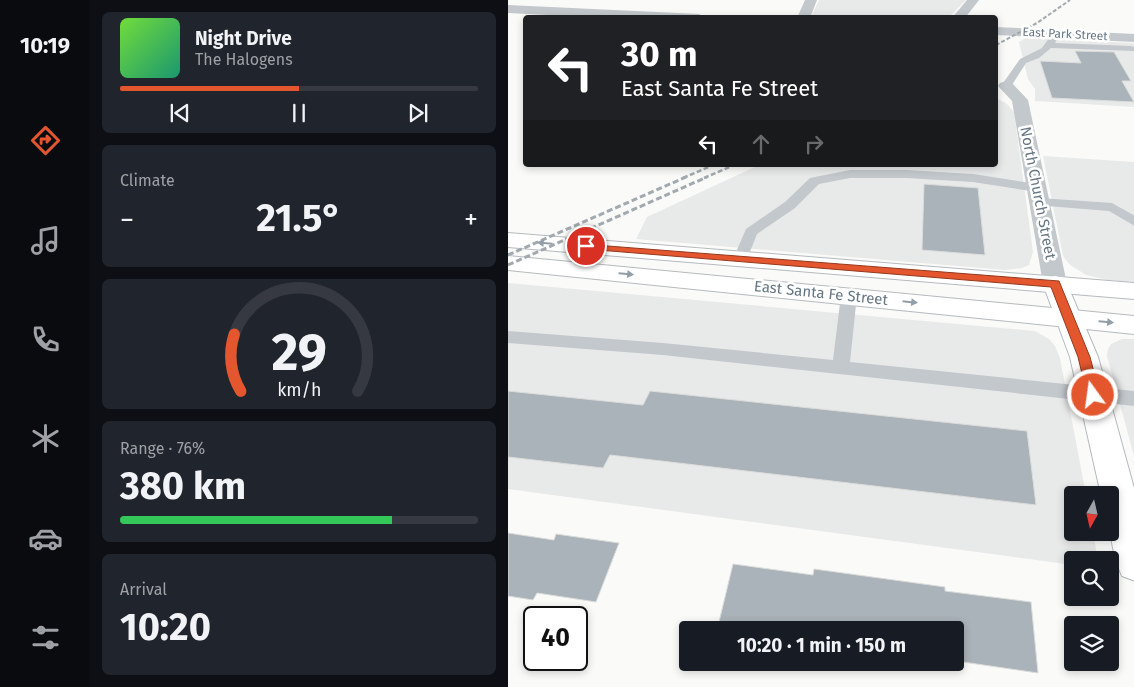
<!DOCTYPE html>
<meta charset="utf-8">
<style>
:root{--surface:#171b24;--page:#20242c;--text:#f1f3f6;--muted:#9ea1a6;--line:#363941;--accent:#e4572e}
body{margin:0;font-family:"Fira Sans",sans-serif;background:var(--page);color:var(--text);height:100vh;display:flex;flex-direction:column;font-size:19px;white-space:nowrap}
*{box-sizing:border-box;margin:0}
p{font-size:16px;color:var(--muted)}
.icon{flex:none;width:28px;height:28px;fill:none;stroke:currentColor;stroke-width:2;stroke-linecap:round;stroke-linejoin:round}
.map{position:relative;flex:1;overflow:hidden}
.panel{display:flex;flex-direction:column;gap:12px;padding:12px;background:#0d0f14;width:418px}
.panel>*{flex:none}
.hud{position:absolute;left:15px;top:15px;width:475px;height:152px;border-radius:5px;box-shadow:0 2px 8px #0003;background:#202124;color:#fff;overflow:hidden}
.needle{width:32px;rotate:188deg}
.buttons{position:absolute;left:556px;top:486px;display:grid;gap:10px}
.buttons a{display:grid;place-items:center;width:55px;height:55px;border-radius:5px;background:var(--surface);box-shadow:0 2px 8px #0003;font-size:25px}
.speed{position:absolute;left:15px;top:606px;display:flex;gap:10px;font-size:25px;font-weight:700;text-align:center}
.speed>*{display:grid;place-content:center;width:65px;height:65px;border-radius:50%;background:var(--surface);box-shadow:0 2px 8px #0003;line-height:1}
.speed .limit{border:2px solid #111;border-radius:8px;background:#fff;color:#111}
.pin{position:absolute;display:grid;place-items:center;width:42px;height:42px;color:#fff;margin:-21px;border:2px solid #fff;border-radius:50%;box-shadow:0 1px 5px #0007}
.me{position:absolute;width:55px;margin:-28px;rotate:346deg;stroke-linejoin:round;filter:drop-shadow(0 0 4px #0008)}
.turn{display:flex;align-items:center;gap:18px;height:105px;padding:0 15px;font-size:22px}
.turn .icon{width:65px;height:65px;stroke-width:2.5}
.turn b{display:block;font-size:35px;line-height:42px}
.lanes{display:flex;align-items:center;height:48px;padding:0 15px;background:#0003;justify-content:center;gap:25px;direction:ltr}
.lanes .off{opacity:.35}
.big{font-size:38px;font-weight:700;line-height:1.1}
.panel .widget{flex:1;display:flex;flex-direction:column;justify-content:center;gap:8px;min-width:0;padding:0 18px;border-radius:8px;background:var(--page)}
.panel .dial{align-items:center;gap:0}
.dial svg{height:130px;overflow:visible;fill:none;stroke:var(--line);stroke-width:7;stroke-linecap:round;text-anchor:middle}
.dial text{fill:var(--text);stroke:none}
.song{display:flex;align-items:center;gap:15px}
.cover{width:60px;height:60px;border-radius:8px;background:linear-gradient(135deg,hsl(100 70% 55%),hsl(160 70% 35%))}
.played{height:5px;border-radius:2px;background:linear-gradient(90deg,var(--accent) 50%,var(--line) 50%)}
.keys{display:flex;justify-content:space-around;direction:ltr}
.heat{display:flex;justify-content:space-between;align-items:center;font-size:28px;direction:ltr}
.charge{height:8px;border-radius:4px;background:linear-gradient(90deg,#34c759 76%,var(--line) 0)}
.trip{position:absolute;left:171px;top:621px;width:285px;height:50px;border-radius:5px;background:var(--surface);box-shadow:0 2px 8px #0003;font-weight:700;line-height:50px;text-align:center}
main{display:flex;flex:1;min-height:0}
.tabs{display:flex;flex-direction:column;width:90px;justify-content:space-around;align-items:center;background:#090b0e;color:var(--muted)}
.tabs .icon{width:35px;height:35px}
.tabs .selected{color:var(--accent)}
.tabs b{font-size:22px;color:var(--text)}
.map>svg:first-child{display:block}
.built{fill:#e8e9e9}
.building{fill:#aab3b9;stroke:#dcdcda}
.lines{fill:none;stroke-linecap:round;stroke-linejoin:round}
.secondary-casing{stroke:#b3babf;stroke-width:2}
.primary-casing{stroke:#b5babe;stroke-width:2}
.lane{fill:#c3c8cc;fill-rule:evenodd}
.street{fill:#c3c8cc;fill-rule:evenodd}
.secondary{fill:#fff;fill-rule:evenodd}
.primary{fill:#fff;fill-rule:evenodd}
.rail-far2{stroke:#a2aab0;stroke-width:2;stroke-dasharray:4 2;stroke-linecap:butt}
.rail-far1{stroke:#a2aab0;stroke-width:2.5;stroke-dasharray:5 2.5;stroke-linecap:butt}
.rail{stroke:#a2aab0;stroke-width:3;stroke-dasharray:6 3;stroke-linecap:butt}
.oneway{fill:#939fa8}
.route{fill:#e4572e;stroke:#94391e}
.labels{text-anchor:middle;dominant-baseline:central;stroke-width:5;stroke-linejoin:round;paint-order:stroke}
.far-street-label{font-size:12px;fill:#657683;stroke:#fff}
.street-label{font-size:15px;fill:#657683;stroke:#fff}
</style>
<main>
<nav class="tabs">
<b>10:19</b>
<svg class="icon selected" aria-label="directions" viewBox="0 0 24 24"><path d="M12 3l9 9-9 9-9-9zM9 14v-3h6M13 9l2 2-2 2"/></svg>
<svg class="icon" aria-label="music" viewBox="0 0 24 24"><path d="M9 18V5l10-2v13"/><circle cx="6" cy="18" r="3"/><circle cx="16" cy="16" r="3"/></svg>
<svg class="icon" aria-label="phone" viewBox="0 0 24 24"><path d="M5 4h4l2 5-3 2q2 4 5 5l2-3 5 2v4C11 20 4 13 5 4z"/></svg>
<svg class="icon" aria-label="climate" viewBox="0 0 24 24"><path d="M12 3v18M4 7l16 10M4 17L20 7"/></svg>
<svg class="icon" aria-label="car" viewBox="0 0 24 24"><path d="M5 17H2v-5l4-1 3-4h7l3 4 3 1v5h-3M9 17h6M6 11h13"/><circle cx="7" cy="17" r="2"/><circle cx="17" cy="17" r="2"/></svg>
<svg class="icon" aria-label="filters" viewBox="0 0 24 24"><path d="M4 7h16M4 17h16"/><circle cx="9" cy="7" r="2"/><circle cx="15" cy="17" r="2"/></svg>
</nav>
<section class="panel">
<div class="widget">
<div class="song"><i class="cover"></i><div><b>Night Drive</b><p>The Halogens</p></div></div>
<div class="played"></div>
<div class="keys"><svg class="icon" aria-label="previous" viewBox="0 0 24 24"><path d="M18 5L8 12l10 7zM5 5v14"/></svg><svg class="icon" aria-label="pause" viewBox="0 0 24 24"><path d="M8 5v14M16 5v14"/></svg><svg class="icon" aria-label="next" viewBox="0 0 24 24"><path d="M6 5l10 7-10 7zM19 5v14"/></svg></div>
</div>
<div class="widget"><p>Climate</p>
<div class="heat"><a>−</a><b class="big">21.5°</b><a>+</a></div>
</div>
<div class="widget dial"><svg viewBox="0 0 100 80">
<path d="M14 69A42 42 0 1 1 86 69"/>
<path d="M14 69A42 42 0 0 1 10 34" stroke="#e4572e"/>
<text x="50" y="56" font-size="32" font-weight="700">29</text>
<text x="50" y="72" font-size="11">km/h</text>
</svg></div>
<div class="widget"><p>Range · 76%</p><b class="big">380 km</b><div class="charge"></div></div>
<div class="widget"><p>Arrival</p><b class="big">10:20</b></div>
</section>
<div class="map">
<svg width="627" height="687" viewBox="0 0 627 687">
<rect width="100%" height="100%" fill="#fafaf8"/>
<!-- built -->
<g class="built">
<polygon points="311,0 458,0 441,17 306,17 304,15"/>
<polygon points="518,38 626,43 626,107 527,101 527,89 520,79 511,42"/>
<polygon points="488,98 499,104 506,112 525,252 521,265 514,268 497,270 128,239 139,217 251,165 488,165"/>
<polygon points="535,156 626,162 626,282 600,280 578,275 561,264 555,256"/>
<polygon points="0,283 527,331 541,339 547,346 552,358 578,495 565,495 565,532 585,533 590,560 565,560 565,565 0,489"/>
<polygon points="614,339 626,339 626,456 599,356 600,349 603,344"/>
</g>
<!-- building -->
<g class="building">
<polygon points="567,51 606,52 623,81 614,81 626,102 544,98 532,61 573,63"/>
<polygon points="416,184 470,188 477,255 414,250"/>
<polygon points="0,391 135,405 142,391 519,431 528,505 102,455 95,468 0,457"/>
<polygon points="0,533 46,540 48,534 111,543 88,602 29,593 25,600 0,596"/>
<polygon points="225,564 305,575 306,569 437,587 437,591 523,602 530,673 448,661 448,630 237,630 210,626"/>
</g>
<g class="lines">
<!-- secondary casing -->
<g class="secondary-casing">
<path id="secondary" d="M547 276 556 278 559 284 590 357 627 492V581L614 576C601 546 602 526 602 495H593L562 357 535 284 538 278Z"/>
</g>
<!-- primary casing -->
<g class="primary-casing">
<g id="primary">
<polygon points="0,233 627,283 627,299 0,247"/>
<polygon points="0,256 627,316 627,334 0,270"/>
</g>
</g>
<!-- lane -->
<g class="lane">
<polygon points="547,33 551,36 547,43 623,46 626,47 627,51 543,48 531,58 518,63 502,88 494,88 493,86 512,59 534,48 544,34"/>
<polygon points="342,170 398,170 465,174 529,184 536,188 529,192 465,182 398,178 342,178 311,184 287,208 249,234 238,262 228,262 225,259 238,229 277,202 302,178"/>
<polygon points="532,198 604,203 627,216 627,226 601,211 527,205 525,202 527,199"/>
<polygon points="341,290 347,291 349,295 342,362 627,391 627,406 155,355 0,343 0,331 155,343 325,360 333,295 335,291"/>
</g>
<!-- street -->
<g class="street">
<polygon points="297,0 309,0 302,18 289,18"/>
<polygon points="459,0 471,0 457,18 444,18"/>
<polygon points="0,5 191,14 197,18 100,18 0,13"/>
<polygon points="488,27 627,34 627,42 488,35"/>
<polygon points="498,81 504,83 520,100 559,284 556,290 547,292 538,290 535,284 504,101 490,86 492,83"/>
</g>
<!-- secondary -->
<use href="#secondary" class="secondary"/>
<!-- primary -->
<use href="#primary" class="primary"/>
<!-- rail-far2 -->
<polyline class="rail-far2" points="488,45 529,23 562,0"/>
<!-- rail-far1 -->
<g class="rail-far1">
<polyline points="175,178 205,165"/>
<polyline points="196,178 226,165"/>
</g>
<!-- rail -->
<g class="rail">
<polyline points="0,255 178,177"/>
<polyline points="0,265 199,177"/>
</g>
</g>
<!-- one-way arrows -->
<defs><path id="oneway-solid" d="M-6-.8H1V-3.2L6.5 0L1 3.2V.8H-6Z" transform="scale(1.25)"/></defs>
<g class="oneway">
<use href="#oneway-solid" transform="translate(37 243) rotate(-175)"/>
<use href="#oneway-solid" transform="translate(118 274) rotate(5)"/>
<use href="#oneway-solid" transform="translate(402 302) rotate(6)"/>
<use href="#oneway-solid" transform="translate(598 322) rotate(5)"/>
</g>
<!-- route -->
<polygon class="route" points="74,244 551,281 582,357 592,395 590,398 581,398 579,395 570,357 543,287 78,249 74,249"/>
<g class="labels">
<!-- far-street labels -->
<g class="far-street-label">
<text transform="translate(557 34) rotate(3)">East Park Street</text>
</g>
<!-- street labels -->
<g class="street-label">
<text transform="translate(530 193) rotate(79)">North Church Street</text>
<text transform="translate(313 293) rotate(6)">East Santa Fe Street</text>
</g>
</g>
</svg>
<div class="buttons">
<a><svg class="needle" viewBox="-14 -14 28 28"><path d="M0-13l5 13h-10z" fill="#e53935"/><path d="M0 13l5-13h-10z" fill="#9ea1a6"/></svg></a>
<a><svg class="icon" aria-label="search" viewBox="0 0 24 24"><circle cx="10" cy="10" r="6"/><path d="M15 15l6 6"/></svg></a>
<a><svg class="icon" aria-label="layers" viewBox="0 0 24 24"><path d="M12 4l9 5-9 5-9-5zM3 14l9 5 9-5"/></svg></a>
</div>
<div class="speed"><div class="limit">40</div></div>
<div class="pin" style="left:78px;top:246px;background:#d93025"><svg class="icon" aria-label="arrive" viewBox="0 0 24 24"><path d="M6 21V4h12l-3 4 3 4H6"/></svg></div>
<svg class="me" style="left:585px;top:395px" viewBox="-20 -20 40 40"><circle r="17" fill="#e4572e" stroke="#fff" stroke-width="3"/><path d="M0-11L8 9 0 5-8 9z" fill="#fff"/></svg>
<div class="trip">10:20 · 1 min · 150 m</div>
<div class="hud">
<div class="turn"><svg class="icon" aria-label="left" viewBox="0 0 24 24"><path d="M17 20v-9H6M10 6l-5 5 5 5"/></svg><div><b>30 m</b>East Santa Fe Street</div></div>
<div class="lanes"><svg class="icon" aria-label="left" viewBox="0 0 24 24"><path d="M17 20v-9H6M10 6l-5 5 5 5"/></svg><svg class="icon off" aria-label="ahead" viewBox="0 0 24 24"><path d="M12 20V5M6 11l6-6 6 6"/></svg><svg class="icon off" aria-label="right" viewBox="0 0 24 24"><path d="M7 20v-9h11M14 6l5 5-5 5"/></svg></div>
</div>
</div>
</main>
